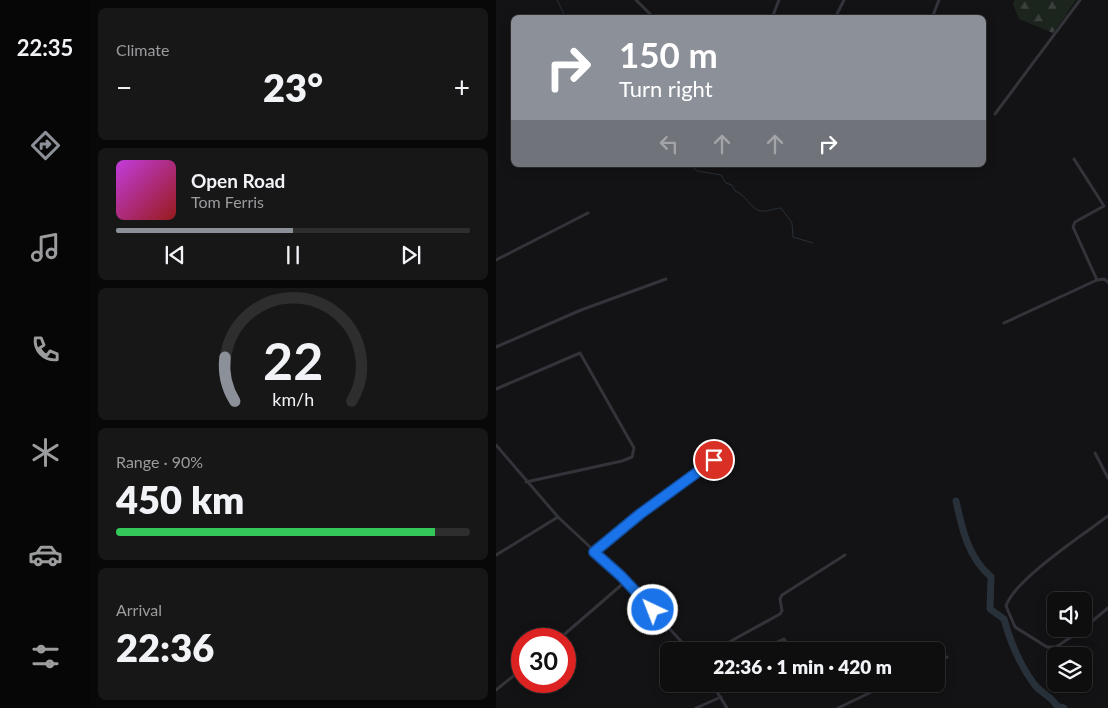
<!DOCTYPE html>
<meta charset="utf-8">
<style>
:root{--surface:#0e0e0f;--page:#171718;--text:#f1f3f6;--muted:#9b9c9e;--line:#2e2e2f;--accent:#8c9099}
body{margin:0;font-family:Lato,sans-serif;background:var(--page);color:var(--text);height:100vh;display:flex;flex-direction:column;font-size:19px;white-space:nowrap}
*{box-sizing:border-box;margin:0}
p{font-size:16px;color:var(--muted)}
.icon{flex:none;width:28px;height:28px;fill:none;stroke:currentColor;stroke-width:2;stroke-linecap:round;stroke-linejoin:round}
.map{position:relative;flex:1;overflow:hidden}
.details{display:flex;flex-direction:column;gap:8px;padding:8px;background:#080808;width:406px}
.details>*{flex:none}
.top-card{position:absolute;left:15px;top:15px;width:475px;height:152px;border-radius:8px;box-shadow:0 2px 12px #0003,0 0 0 1px var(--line);background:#8c9099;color:#fff;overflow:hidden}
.buttons{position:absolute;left:551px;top:592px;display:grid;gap:10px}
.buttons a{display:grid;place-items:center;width:45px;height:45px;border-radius:8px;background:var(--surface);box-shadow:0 2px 12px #0003,0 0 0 1px var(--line);font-size:25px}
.speed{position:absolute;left:15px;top:628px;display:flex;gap:10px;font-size:25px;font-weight:700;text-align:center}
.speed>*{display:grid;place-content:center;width:65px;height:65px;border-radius:50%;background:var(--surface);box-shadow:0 2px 12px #0003,0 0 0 1px var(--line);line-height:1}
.speed .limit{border:8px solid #d22;background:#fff;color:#111}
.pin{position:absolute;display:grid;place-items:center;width:42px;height:42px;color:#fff;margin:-21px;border:2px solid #fff;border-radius:50%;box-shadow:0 1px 5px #0007}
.me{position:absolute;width:55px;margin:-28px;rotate:317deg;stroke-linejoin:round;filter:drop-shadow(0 0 4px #0008)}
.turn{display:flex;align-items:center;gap:18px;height:105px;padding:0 25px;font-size:22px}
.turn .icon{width:65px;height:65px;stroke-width:2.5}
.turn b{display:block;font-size:35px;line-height:42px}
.lanes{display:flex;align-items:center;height:48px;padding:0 25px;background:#0003;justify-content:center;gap:25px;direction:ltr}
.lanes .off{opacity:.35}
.big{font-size:38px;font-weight:800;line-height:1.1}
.details .card{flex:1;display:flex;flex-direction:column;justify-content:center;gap:8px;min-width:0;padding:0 18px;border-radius:8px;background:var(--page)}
.details .dial{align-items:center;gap:0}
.dial svg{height:130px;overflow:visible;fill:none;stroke:var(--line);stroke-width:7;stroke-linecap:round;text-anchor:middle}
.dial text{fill:var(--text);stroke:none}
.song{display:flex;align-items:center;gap:15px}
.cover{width:60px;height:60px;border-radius:8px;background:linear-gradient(135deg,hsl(290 70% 55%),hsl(0 70% 35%))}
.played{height:5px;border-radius:2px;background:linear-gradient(90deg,var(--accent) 50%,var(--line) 50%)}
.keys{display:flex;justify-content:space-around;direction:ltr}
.heat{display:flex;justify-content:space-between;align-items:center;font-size:28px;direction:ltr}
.charge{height:8px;border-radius:4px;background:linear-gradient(90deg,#34c759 90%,var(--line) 0)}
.trip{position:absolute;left:164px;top:642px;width:285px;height:50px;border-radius:8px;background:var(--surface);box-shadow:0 2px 12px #0003,0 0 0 1px var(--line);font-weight:800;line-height:50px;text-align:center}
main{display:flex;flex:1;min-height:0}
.dock{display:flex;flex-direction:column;width:90px;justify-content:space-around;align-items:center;background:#060606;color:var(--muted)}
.dock .icon{width:35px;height:35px}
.dock .active{color:var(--accent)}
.dock b{font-size:22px;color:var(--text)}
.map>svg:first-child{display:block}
.forest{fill:url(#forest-firs)}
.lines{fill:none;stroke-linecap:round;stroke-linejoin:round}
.stream{stroke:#283039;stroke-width:1}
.river{stroke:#283039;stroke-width:7}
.street{stroke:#33343a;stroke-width:3}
.route-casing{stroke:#114b97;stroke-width:12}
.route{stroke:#1a73e8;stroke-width:9}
</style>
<main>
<nav class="dock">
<b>22:35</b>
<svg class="icon active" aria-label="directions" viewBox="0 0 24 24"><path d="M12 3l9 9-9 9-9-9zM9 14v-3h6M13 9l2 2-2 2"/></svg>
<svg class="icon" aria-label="music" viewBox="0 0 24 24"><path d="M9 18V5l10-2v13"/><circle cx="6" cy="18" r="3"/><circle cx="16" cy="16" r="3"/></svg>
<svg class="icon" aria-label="phone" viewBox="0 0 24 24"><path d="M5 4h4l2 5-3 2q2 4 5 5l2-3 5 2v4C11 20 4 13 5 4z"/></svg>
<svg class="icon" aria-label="climate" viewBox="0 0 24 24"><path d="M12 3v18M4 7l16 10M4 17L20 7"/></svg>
<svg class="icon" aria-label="car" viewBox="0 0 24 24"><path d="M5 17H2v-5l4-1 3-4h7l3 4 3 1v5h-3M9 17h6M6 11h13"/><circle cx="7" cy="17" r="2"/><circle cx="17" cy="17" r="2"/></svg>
<svg class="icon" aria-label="filters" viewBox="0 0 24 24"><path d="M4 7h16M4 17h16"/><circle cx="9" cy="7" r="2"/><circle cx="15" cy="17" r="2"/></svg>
</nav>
<section class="details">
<div class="card"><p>Climate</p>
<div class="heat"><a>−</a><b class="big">23°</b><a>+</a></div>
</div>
<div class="card">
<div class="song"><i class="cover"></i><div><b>Open Road</b><p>Tom Ferris</p></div></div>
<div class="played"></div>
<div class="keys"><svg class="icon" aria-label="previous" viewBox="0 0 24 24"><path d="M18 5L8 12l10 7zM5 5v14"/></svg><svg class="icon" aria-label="pause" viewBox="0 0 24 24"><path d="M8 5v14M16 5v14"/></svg><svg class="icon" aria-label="next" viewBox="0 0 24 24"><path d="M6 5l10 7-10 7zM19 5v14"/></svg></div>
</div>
<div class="card dial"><svg viewBox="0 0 100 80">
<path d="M14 69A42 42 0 1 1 86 69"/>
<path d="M14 69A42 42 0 0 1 8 42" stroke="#8c9099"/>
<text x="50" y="56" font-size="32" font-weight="700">22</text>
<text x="50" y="72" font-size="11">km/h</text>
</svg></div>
<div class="card"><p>Range · 90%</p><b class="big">450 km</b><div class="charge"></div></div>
<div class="card"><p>Arrival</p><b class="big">22:36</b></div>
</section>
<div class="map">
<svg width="612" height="708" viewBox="0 0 612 708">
<defs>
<pattern id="forest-firs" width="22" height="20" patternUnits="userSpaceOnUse" patternTransform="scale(1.25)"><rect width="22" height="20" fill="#1c241e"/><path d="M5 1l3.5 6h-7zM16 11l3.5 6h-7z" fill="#3a413c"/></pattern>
</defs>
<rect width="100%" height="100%" fill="#131214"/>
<!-- forest -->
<polygon class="forest" points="518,0 580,0 557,33 523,19 517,4"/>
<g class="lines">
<!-- stream -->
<g class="stream">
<polyline points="61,0 70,18"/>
<path d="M195 165 201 171 225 175 230 183 236 185 239 191C251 195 254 209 265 211 271 212 279 208 285 208L296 223 297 237 317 243"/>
</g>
<!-- river -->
<path class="river" d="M460 501C466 529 472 557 495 577L494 609 508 619C514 641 524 665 538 684 545 693 555 696 561 706L568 708"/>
<!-- street -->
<g class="street">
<polyline points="140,0 158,18"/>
<polyline points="276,18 283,0"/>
<polyline points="339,18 348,0"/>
<polyline points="436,18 443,0"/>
<polyline points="499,114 584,0"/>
<polyline points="578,159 608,206 579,222 577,227 601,280"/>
<polyline points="0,260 92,213"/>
<polyline points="508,323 601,280 608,279 612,282"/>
<polyline points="0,347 85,310 170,279"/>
<polyline points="0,389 84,353 138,448 136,457 126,461 30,482"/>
<polyline points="0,445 62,517 125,576 194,651"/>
<polyline points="599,453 612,478"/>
<polyline points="98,552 144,514 218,460"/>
<polyline points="0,555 62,517"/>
<polyline points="588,628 612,608"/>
<path d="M587 629 560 647H551L519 627 510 606C518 580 588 534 612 516"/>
<polyline points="63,639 130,581"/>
<polyline points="217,651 284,614 286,611 284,599 286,595 349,555"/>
<polyline points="261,651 288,639 295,651"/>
<polyline points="440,661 451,657"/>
<polyline points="216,684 231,708"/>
<polyline points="0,690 26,669"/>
<polyline points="200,708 225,697"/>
<polyline points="342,708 392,684"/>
</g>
</g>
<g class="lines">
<!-- route casing -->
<g class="route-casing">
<polyline id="route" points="157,610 125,576 98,552 144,514 218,460"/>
</g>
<!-- route -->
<use href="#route" class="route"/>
</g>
</svg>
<div class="buttons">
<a><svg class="icon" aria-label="sound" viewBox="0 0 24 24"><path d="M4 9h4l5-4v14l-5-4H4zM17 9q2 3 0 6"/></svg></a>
<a><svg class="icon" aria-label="layers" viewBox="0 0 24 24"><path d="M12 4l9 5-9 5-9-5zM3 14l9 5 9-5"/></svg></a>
</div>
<div class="speed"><div class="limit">30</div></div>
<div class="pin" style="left:218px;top:460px;background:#d93025"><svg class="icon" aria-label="arrive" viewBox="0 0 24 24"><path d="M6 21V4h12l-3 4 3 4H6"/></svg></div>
<svg class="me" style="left:157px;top:610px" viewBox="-20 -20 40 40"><circle r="17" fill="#1a73e8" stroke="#fff" stroke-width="3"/><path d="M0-11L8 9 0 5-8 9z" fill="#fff"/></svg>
<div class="trip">22:36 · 1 min · 420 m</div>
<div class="top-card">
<div class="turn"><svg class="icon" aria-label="right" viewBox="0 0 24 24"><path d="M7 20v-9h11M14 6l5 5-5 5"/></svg><div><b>150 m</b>Turn right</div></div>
<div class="lanes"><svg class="icon off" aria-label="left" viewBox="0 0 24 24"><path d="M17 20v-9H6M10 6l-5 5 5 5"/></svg><svg class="icon off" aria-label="ahead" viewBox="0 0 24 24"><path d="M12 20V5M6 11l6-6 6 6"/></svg><svg class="icon off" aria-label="ahead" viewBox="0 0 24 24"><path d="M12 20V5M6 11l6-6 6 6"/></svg><svg class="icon" aria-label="right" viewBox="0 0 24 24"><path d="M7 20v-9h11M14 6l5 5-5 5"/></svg></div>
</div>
</div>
</main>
